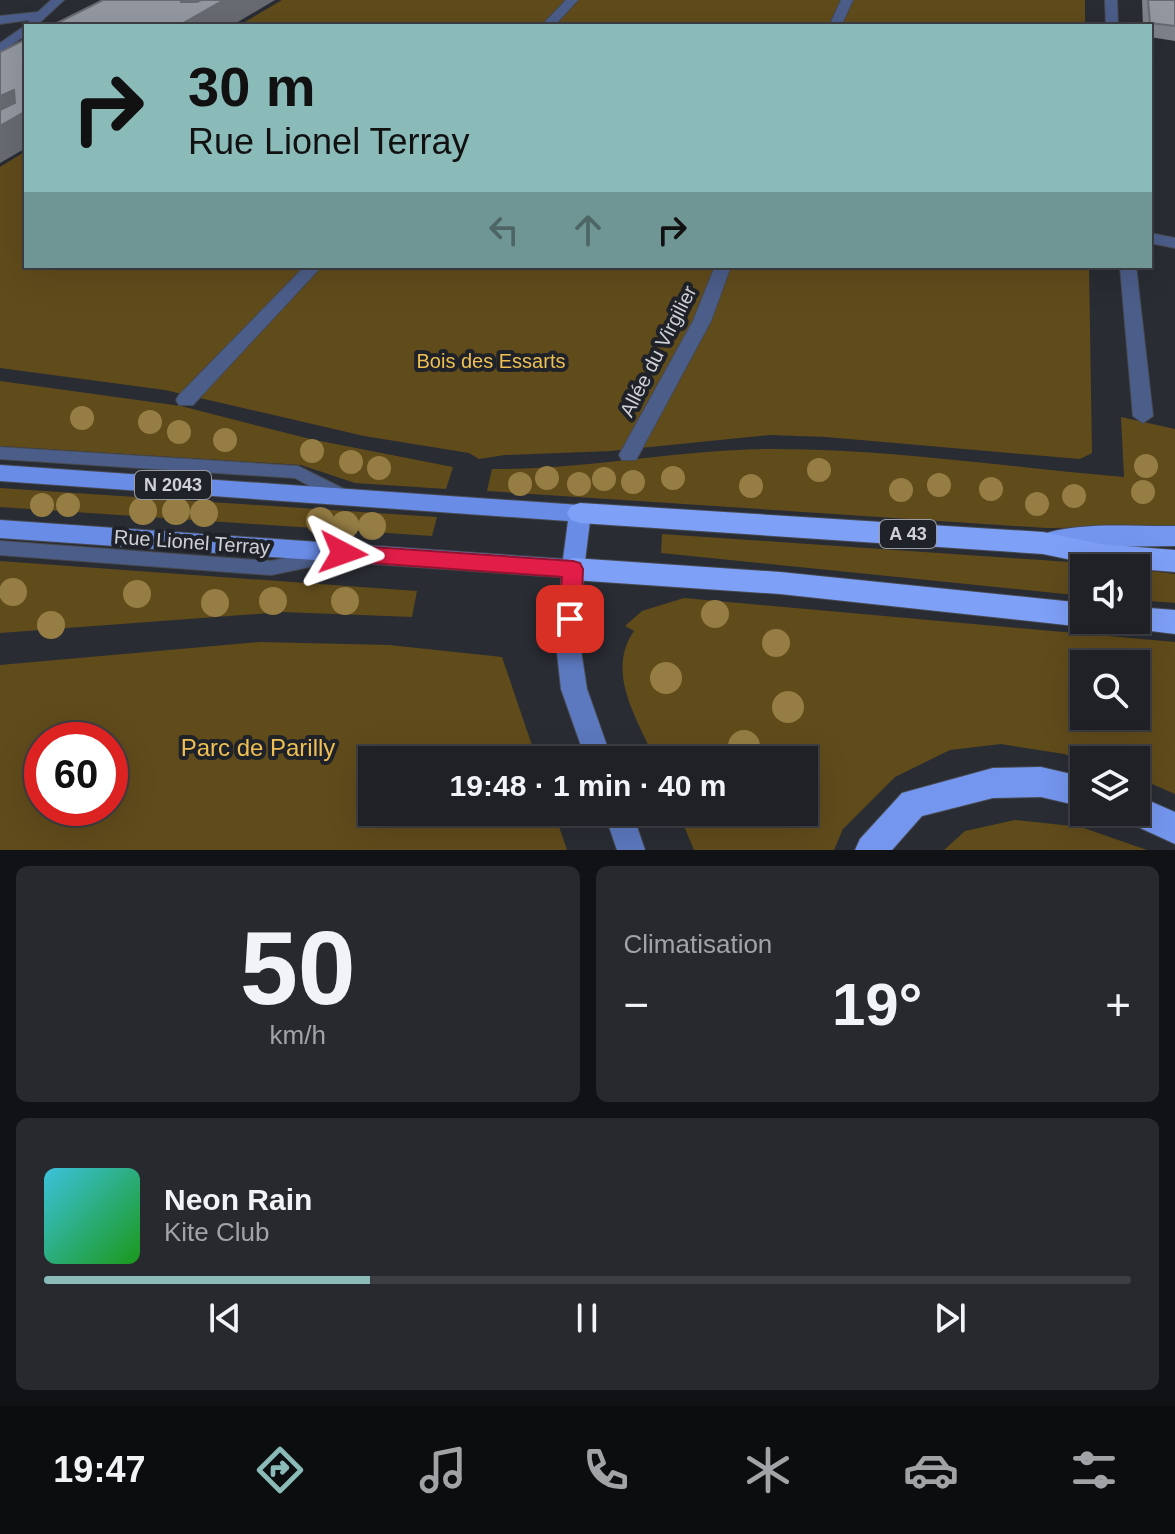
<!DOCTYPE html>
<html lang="fr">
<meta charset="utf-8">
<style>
:root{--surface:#1f2126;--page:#27292e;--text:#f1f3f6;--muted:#a1a3a7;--line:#3c3e43;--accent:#8bbbb9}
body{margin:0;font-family:Helvetica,sans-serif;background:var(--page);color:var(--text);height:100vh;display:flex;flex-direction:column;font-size:30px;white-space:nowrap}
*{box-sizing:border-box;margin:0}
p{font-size:26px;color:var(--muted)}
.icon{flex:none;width:44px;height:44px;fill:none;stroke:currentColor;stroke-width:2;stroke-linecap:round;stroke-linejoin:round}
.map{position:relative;height:850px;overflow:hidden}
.details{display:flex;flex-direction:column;gap:16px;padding:16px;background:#111215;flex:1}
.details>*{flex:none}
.hud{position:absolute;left:24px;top:24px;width:1128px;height:244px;border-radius:0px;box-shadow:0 8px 32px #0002,0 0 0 2px var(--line);background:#8bbbb9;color:#111;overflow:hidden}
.tools{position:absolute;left:1070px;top:554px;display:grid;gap:16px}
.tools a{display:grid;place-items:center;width:80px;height:80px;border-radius:0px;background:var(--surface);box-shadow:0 8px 32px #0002,0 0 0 2px var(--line);font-size:40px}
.speed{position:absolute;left:24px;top:722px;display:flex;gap:16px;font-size:40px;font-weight:700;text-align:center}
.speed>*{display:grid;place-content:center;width:104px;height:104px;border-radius:50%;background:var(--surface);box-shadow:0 8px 32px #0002,0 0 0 2px var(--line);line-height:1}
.speed .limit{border:12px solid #d22;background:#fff;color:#111}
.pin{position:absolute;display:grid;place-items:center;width:68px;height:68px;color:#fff;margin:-34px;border-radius:16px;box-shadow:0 4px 12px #0006}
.me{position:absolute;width:88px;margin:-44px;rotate:94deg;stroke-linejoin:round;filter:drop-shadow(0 0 6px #0008)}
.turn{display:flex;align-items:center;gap:28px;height:168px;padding:0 32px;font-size:36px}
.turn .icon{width:104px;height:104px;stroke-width:2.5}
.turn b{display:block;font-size:56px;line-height:68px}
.lanes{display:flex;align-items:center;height:76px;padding:0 32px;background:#0003;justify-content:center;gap:40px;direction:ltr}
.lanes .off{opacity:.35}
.big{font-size:60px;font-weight:600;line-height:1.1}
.details .widget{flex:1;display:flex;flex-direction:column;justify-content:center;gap:12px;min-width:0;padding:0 28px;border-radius:12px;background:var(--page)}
.details .dial{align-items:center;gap:0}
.dial b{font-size:104px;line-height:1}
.song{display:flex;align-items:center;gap:24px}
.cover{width:96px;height:96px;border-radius:12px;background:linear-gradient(135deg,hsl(190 70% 55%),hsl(120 70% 35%))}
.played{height:8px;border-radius:4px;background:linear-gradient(90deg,var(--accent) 30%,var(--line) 30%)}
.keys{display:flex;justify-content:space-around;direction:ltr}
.heat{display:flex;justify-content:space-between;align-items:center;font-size:44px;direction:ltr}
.details .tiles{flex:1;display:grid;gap:16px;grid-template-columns:1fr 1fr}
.widget:last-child{grid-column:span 2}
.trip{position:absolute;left:358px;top:746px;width:460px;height:80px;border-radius:0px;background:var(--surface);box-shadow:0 8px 32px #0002,0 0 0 2px var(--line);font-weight:600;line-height:80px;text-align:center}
.tabs{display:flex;height:128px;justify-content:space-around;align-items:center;background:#0c0d0f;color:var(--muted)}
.tabs .icon{width:56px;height:56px}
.tabs .current{color:var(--accent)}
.tabs b{font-size:36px;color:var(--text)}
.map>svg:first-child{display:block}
.green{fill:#604b1b;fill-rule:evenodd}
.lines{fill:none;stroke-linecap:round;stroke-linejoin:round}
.service-casing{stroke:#474a50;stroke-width:2}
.pedestrian-casing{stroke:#474a50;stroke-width:2}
.minor-casing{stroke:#474a50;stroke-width:2}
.secondary-casing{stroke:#474a50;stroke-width:2}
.primary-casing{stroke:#474a50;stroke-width:2}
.trunk-casing{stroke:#474a50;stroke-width:2}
.motorway-casing{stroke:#474a50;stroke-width:2}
.service{fill:#4b5d89;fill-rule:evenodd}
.pedestrian{fill:#4b5d89;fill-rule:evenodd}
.minor{fill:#4b5d89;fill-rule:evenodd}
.secondary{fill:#5c78be;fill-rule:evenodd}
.primary{fill:#698ce6;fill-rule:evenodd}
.trunk{fill:#7496ee;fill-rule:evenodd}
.motorway{fill:#7ea0f7;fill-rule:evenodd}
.tree{fill:#957d44}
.wall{fill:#7e828a}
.shaded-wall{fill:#676a70}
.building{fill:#9397a0;stroke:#676a70;stroke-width:2}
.route{fill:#e11d48;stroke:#92132f;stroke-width:2}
.labels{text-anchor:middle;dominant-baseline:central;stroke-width:8;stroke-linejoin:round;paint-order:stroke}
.shield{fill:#1f2229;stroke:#9a9ca2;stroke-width:2}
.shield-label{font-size:18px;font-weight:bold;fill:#cfd1d6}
.street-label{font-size:20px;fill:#cfd1d6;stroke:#1f2229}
.park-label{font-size:20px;fill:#eebf52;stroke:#1f2229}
.near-park-label{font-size:24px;fill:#eebf52;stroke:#1f2229}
</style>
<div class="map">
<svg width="1175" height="850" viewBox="0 0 1175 850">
<rect width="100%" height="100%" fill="#292c33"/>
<!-- green -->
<g class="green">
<polygon points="282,0 1085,0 1085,26 238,26"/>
<polygon points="26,151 26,266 1089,266 1092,453 1080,459 826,437 770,435 611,451 505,455 479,459 469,453 364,436 165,390 0,368 0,167"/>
<polygon points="0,381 181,406 310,439 453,467 446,489 355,483 301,465 0,446"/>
<path d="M1121 417 1175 429V527L1046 528 487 491 492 469C585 470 674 450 766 449 885 448 1005 467 1124 477Z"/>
<polygon points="0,488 437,517 432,536 0,507"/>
<polygon points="662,534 1070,562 1126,568 1084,568 1084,596 661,553"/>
<polygon points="0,561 417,591 412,617 283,612 0,633"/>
<polygon points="1136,569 1175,574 1175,603 1136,600"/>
<path d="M684 598 1175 642V794L1136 777V760H1084L1064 754 1001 744 950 750 895 777 843 829 834 850H694L678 812H804V760H655C638 719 605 673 634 631L625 626 642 611ZM1084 664H1136V716H1084Z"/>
<path d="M260 642 389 645 502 657 537 760H372V812H554L567 850H0V665ZM42 740H110V808H42Z"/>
<polygon points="1015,820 1081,827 1147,850 944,850 965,831"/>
</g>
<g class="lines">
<!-- service casing -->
<g class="service-casing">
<g id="service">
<polygon points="0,447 298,466 350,492 353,497 350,502 338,502 295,478 0,459"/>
<polygon points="0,541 271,561 329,549 335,551 338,556 335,561 329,563 271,575 0,555"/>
</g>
</g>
<!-- pedestrian casing -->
<g class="pedestrian-casing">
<g id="pedestrian">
<polygon points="566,0 578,0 554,26 541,26"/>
<polygon points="841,0 853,0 841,26 829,26"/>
<polygon points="305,266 322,266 193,405 179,405 176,400 179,395"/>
<polygon points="715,266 731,266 711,321 636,460 622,460 619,455 693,321"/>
</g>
</g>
<!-- minor casing -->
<g class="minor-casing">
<g id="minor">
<polygon points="51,0 64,0 37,25 29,25 29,20 0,24 0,16 38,12"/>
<polygon points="1105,0 1117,0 1118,26 1106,26"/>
<polygon points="26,25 26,35 0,53 0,43"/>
<polygon points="1150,233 1175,238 1175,248 1150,243"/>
<polygon points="1120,266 1136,266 1153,416 1143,423 1133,416"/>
</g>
</g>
<!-- secondary casing -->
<g class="secondary-casing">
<g id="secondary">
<polygon points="573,560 581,562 584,569 580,644 587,689 612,760 586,760 561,689 556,644 562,569 565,562"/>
<polygon points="604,812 632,812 645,850 617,850"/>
</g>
</g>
<!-- primary casing -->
<g class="primary-casing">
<polygon id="primary" points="0,465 580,505 588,507 591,513 584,569 581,576 573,578 0,538 0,520 563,559 568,521 0,481"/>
</g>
<!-- trunk casing -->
<g class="trunk-casing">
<g id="trunk">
<path d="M1175 526V546L1087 547 1049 552 1040 549 1037 542 1040 535C1082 521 1132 527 1175 526Z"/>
<polygon points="1041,767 1084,777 1084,807 1041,797 993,798 922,816 892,850 855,850 860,839 902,793 993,768"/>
<polygon points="1136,795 1175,812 1175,844 1125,821 1121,812 1136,812"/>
</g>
</g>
<!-- motorway casing -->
<g class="motorway-casing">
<g id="motorway">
<polygon points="580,503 1043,532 1100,544 1175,550 1175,572 1100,566 1043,554 580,523 571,520 567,513 571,506"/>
<polygon points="573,558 780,572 1084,603 1084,620 1096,620 1084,627 780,594 573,580 563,577 559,569 563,561"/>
<polygon points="1136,607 1175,610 1175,634 1126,628 1122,620 1136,620"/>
</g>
</g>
<!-- service -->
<use href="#service" class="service"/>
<!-- pedestrian -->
<use href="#pedestrian" class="pedestrian"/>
<!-- minor -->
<use href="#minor" class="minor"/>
<!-- secondary -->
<use href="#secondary" class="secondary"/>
<!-- primary -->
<use href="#primary" class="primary"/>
<!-- trunk -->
<use href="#trunk" class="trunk"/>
<!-- motorway -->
<use href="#motorway" class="motorway"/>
</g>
<!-- trees -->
<g class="tree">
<circle cx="82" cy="418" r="12"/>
<circle cx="150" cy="422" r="12"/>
<circle cx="179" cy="432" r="12"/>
<circle cx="225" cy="440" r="12"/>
<circle cx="312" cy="451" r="12"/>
<circle cx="351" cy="462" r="12"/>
<circle cx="1146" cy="466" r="12"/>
<circle cx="379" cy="468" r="12"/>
<circle cx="819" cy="470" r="12"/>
<circle cx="547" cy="478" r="12"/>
<circle cx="673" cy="478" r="12"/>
<circle cx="604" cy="479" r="12"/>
<circle cx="633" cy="482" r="12"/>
<circle cx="520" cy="484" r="12"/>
<circle cx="579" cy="484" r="12"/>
<circle cx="939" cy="485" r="12"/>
<circle cx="751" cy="486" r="12"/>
<circle cx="991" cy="489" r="12"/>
<circle cx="901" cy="490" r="12"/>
<circle cx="1143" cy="492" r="12"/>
<circle cx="1074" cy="496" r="12"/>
<circle cx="1037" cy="504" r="12"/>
<circle cx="42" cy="505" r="12"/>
<circle cx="68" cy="505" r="12"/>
<circle cx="143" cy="511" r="14"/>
<circle cx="176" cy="511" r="14"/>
<circle cx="204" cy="513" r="14"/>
<circle cx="320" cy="521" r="14"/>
<circle cx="345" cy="525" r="14"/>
<circle cx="372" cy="526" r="14"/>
<circle cx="13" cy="592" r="14"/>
<circle cx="137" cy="594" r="14"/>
<circle cx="273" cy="601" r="14"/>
<circle cx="345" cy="601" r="14"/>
<circle cx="215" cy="603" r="14"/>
<circle cx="715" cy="614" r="14"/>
<circle cx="51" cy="625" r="14"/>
<circle cx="776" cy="643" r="14"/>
<circle cx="666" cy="678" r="16"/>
<circle cx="788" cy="707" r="16"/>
<circle cx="744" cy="746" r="16"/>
</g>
<!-- wall -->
<polygon class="wall" points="1142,0 1175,0 1175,41 1150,37 1150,26 1143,26"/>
<!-- shaded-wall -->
<g class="shaded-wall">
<polygon points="181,0 275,0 231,26 178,26"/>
<polygon points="14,90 26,111 26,148 0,163 0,96"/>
</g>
<!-- building -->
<g class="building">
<polygon points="103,0 181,0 181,2 197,2 201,0 224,0 178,26 51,26"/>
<polygon points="1148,0 1175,0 1175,26 1150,23"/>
<polygon points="26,39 26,111 0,126 0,110 15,103 14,90 0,96 0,52"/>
</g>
<!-- route -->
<polygon class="route" points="343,545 573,561 580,563 583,569 581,619 578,626 570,628 562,626 559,619 562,577 343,561 336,559 333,553 336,547"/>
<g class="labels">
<!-- shield labels -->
<g class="shield">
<rect x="135" y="471" width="76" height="28" rx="6"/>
<rect x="880" y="520" width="56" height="28" rx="6"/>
</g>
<g class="shield-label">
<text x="173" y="485">N 2043</text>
<text x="908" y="534">A 43</text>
</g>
<!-- street labels -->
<g class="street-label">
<text transform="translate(658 351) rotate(-63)">Allée du Virgilier</text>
<text transform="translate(192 542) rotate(4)">Rue Lionel Terray</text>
</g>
<!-- park labels -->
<g class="park-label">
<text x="491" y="361">Bois des Essarts</text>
</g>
<!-- near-park labels -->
<g class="near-park-label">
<text x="258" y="747">Parc de Parilly</text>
</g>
</g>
</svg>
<div class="tools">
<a><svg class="icon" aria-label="sound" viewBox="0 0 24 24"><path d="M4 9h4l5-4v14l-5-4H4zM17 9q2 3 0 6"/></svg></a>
<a><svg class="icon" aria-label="search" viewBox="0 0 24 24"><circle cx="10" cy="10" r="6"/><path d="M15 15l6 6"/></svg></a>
<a><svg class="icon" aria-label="layers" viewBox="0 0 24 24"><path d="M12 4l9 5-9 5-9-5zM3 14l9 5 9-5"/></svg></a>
</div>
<div class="speed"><div class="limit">60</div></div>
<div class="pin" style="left:570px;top:619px;background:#d93025"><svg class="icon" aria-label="arrive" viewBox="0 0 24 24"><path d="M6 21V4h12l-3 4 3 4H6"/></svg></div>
<svg class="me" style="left:343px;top:553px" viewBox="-20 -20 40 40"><path d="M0-17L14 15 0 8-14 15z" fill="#e11d48" stroke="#fff" stroke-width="4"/></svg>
<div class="trip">19:48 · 1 min · 40 m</div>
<div class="hud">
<div class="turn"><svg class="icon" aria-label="right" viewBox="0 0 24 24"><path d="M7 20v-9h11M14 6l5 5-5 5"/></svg><div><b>30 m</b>Rue Lionel Terray</div></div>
<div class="lanes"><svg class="icon off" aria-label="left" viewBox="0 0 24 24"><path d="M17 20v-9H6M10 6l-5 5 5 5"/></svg><svg class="icon off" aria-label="ahead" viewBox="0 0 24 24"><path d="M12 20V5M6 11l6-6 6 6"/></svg><svg class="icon" aria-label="right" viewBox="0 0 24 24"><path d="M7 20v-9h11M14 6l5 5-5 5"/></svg></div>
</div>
</div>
<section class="details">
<div class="tiles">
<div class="widget dial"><b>50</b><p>km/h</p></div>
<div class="widget"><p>Climatisation</p>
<div class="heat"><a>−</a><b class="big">19°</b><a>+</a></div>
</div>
<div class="widget">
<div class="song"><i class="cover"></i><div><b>Neon Rain</b><p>Kite Club</p></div></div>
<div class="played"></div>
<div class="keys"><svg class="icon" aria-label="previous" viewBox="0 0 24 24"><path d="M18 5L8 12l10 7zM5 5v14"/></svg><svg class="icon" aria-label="pause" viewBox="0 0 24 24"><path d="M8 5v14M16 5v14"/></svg><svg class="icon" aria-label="next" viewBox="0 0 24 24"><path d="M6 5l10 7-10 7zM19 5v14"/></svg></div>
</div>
</div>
</section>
<nav class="tabs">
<b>19:47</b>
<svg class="icon current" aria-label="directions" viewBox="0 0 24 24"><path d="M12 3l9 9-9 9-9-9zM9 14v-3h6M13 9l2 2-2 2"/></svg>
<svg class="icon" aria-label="music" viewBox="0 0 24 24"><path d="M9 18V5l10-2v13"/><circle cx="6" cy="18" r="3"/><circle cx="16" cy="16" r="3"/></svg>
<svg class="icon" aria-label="phone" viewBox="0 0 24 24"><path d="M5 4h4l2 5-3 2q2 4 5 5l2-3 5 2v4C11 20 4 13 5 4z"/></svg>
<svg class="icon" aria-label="climate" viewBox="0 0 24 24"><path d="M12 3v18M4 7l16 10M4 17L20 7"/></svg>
<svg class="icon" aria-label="car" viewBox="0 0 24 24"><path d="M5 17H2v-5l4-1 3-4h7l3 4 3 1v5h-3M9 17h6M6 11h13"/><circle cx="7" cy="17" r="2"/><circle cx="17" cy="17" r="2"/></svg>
<svg class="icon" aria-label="filters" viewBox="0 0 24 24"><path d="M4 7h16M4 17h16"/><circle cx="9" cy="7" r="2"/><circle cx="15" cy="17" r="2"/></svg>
</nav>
